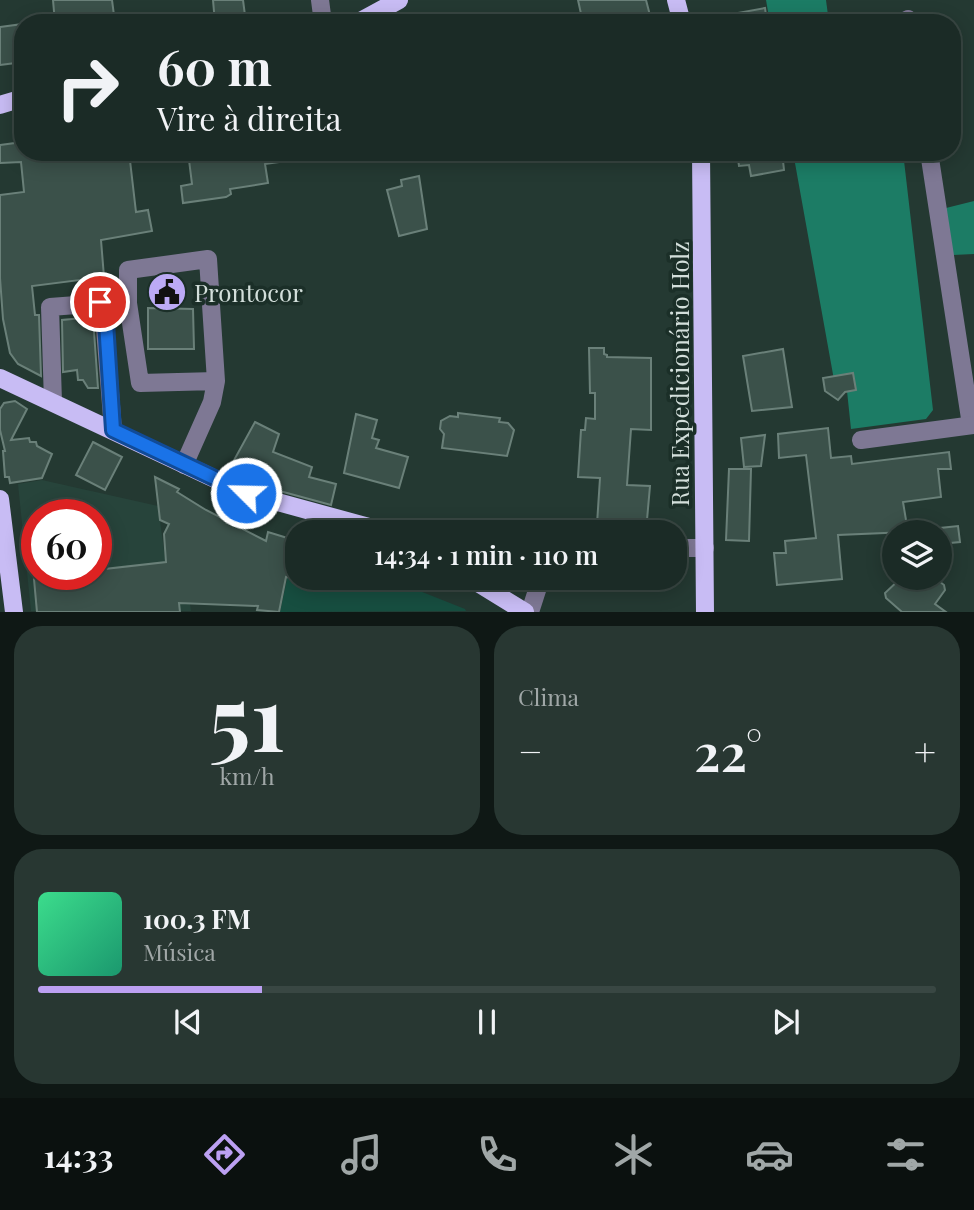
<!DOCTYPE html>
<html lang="pt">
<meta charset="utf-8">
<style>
:root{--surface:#1b2b26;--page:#283732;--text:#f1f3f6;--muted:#a0a7a7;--line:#394743;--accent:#bca0f2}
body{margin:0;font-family:"Playfair Display",serif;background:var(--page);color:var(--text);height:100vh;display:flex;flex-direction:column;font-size:26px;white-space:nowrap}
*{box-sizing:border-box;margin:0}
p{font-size:23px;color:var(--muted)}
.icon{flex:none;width:38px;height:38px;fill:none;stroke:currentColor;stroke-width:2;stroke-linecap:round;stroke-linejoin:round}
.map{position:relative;height:612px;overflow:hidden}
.details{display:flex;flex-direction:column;gap:14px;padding:14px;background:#0f1815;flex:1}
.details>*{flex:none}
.banner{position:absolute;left:14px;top:14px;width:947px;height:147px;border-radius:28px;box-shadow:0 4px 18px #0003,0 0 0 2px var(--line);background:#1b2b26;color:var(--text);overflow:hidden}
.fabs{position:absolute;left:882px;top:520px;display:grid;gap:14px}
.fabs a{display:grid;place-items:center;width:70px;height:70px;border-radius:50%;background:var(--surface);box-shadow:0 4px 18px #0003,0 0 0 2px var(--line);font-size:35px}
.speed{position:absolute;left:21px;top:499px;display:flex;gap:14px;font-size:35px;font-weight:700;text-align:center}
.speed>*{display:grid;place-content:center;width:91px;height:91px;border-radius:50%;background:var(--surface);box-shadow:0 4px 18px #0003,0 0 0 2px var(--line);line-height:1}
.speed .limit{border:10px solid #d22;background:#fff;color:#111}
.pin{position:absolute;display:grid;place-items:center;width:60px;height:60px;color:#fff;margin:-30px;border:4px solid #fff;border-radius:50%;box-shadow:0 2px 7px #0007}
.me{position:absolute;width:77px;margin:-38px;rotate:293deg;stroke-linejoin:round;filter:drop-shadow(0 0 5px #0008)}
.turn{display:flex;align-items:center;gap:24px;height:147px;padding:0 28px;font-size:32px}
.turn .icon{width:91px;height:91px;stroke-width:2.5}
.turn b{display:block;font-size:49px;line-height:60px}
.big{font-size:52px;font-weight:600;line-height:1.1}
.details .tile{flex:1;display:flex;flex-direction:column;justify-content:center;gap:10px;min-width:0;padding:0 24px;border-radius:28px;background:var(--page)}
.details .dial{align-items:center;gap:0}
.dial b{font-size:91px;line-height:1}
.song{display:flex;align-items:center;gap:21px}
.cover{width:84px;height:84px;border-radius:10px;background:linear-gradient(135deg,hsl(150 70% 55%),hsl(160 70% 35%))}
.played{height:7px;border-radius:4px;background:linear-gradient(90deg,var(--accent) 25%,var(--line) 25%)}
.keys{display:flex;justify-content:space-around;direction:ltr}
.heat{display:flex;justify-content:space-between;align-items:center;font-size:38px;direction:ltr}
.details .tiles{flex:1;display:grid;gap:14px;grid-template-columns:1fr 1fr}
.tile:last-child{grid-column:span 2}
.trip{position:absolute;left:285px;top:520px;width:402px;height:70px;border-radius:28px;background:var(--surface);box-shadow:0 4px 18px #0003,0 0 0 2px var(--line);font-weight:600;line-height:70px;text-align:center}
.tabs{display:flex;height:112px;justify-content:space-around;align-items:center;background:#0b110f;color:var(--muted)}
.tabs .icon{width:49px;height:49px}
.tabs .active{color:var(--accent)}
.tabs b{font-size:32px;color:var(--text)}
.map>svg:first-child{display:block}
.built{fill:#27443b;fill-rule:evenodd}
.green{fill:#174e40}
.forest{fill:#1c7c65}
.building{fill:#3b514a;stroke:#6a8079;stroke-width:2}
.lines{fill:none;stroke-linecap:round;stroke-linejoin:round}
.minor{stroke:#7e7894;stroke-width:18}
.major{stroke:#c8bcf4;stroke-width:18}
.route-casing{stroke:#114b97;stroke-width:18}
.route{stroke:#1a73e8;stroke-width:12}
.labels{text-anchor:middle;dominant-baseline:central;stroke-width:7;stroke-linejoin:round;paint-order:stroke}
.poi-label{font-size:24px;fill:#d3dfdb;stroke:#1b2f28;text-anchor:start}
.street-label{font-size:24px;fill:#d3dfdb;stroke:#1b2f28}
</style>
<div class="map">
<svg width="974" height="612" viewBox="0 0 974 612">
<rect width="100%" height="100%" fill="#243932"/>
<!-- built -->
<path class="built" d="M42 480 158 506 171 603 190 604 191 611H31L18 484ZM37 514H96V574H37Z"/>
<!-- green -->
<polygon class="green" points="295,541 298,578 387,578 465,609 466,611 280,612"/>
<!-- forest -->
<g class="forest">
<polygon points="766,0 826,0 829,23 770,23"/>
<polygon points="793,152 903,152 933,410 926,419 851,429 847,391 836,391"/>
<polygon points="974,201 974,254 953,255 946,208"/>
</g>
<!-- building -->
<g class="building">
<polygon points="53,0 112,0 115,23 55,23"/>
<polygon points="213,0 243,0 246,23 215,23"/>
<polygon points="578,0 646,0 652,23 583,23"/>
<polygon points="765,8 767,23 721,23 721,16"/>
<polygon points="23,24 23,62 0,65 0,27"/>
<polygon points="23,142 23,152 129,152 136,212 148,210 152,231 101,240 104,277 32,286 35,315 39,315 41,376 18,364 10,353 3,319 0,278 0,195 24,192 21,162 0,163 0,145"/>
<polygon points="188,152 293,152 294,160 265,164 268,183 230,189 231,194 226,197 183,203 181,186 192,184"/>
<polygon points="737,152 782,152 784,170 751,176 749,165 739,166"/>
<polygon points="419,176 427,229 399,236 387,190 402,186 401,180"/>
<polygon points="148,308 193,309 194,349 148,349"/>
<polygon points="93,317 98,388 88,388 83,380 78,380 77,370 63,372 62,320"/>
<polygon points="589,348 604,348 604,354 607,355 607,357 651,358 651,430 631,429 627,485 650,486 646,531 626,530 626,525 597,524 600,478 578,477 581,430 585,430 586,418 595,419 595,393 590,393"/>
<polygon points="783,349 792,407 752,411 743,356"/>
<polygon points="853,373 856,390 845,392 838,400 825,391 823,378"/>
<polygon points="15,401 27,409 11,440 29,438 30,442 36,442 37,446 52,454 42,478 10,483 9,477 5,477 3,451 5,451 0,430 0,409 4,403"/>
<polygon points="458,413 500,418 499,422 508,423 514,430 507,456 442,448 444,434 440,429 441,421 450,416 458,417"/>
<polygon points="356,414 377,420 372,438 379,440 376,448 408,457 399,488 344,473"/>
<polygon points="255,422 279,434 273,452 312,467 309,477 336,484 331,505 276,490 277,485 233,462"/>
<polygon points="828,428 831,458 851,456 852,464 949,452 951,469 938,469 941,497 903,502 908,532 838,535 842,579 777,585 774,553 786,553 785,541 816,538 806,455 779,458 778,434"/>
<polygon points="765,435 761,466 744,467 741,438"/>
<polygon points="93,442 122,457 105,490 76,475"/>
<polygon points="729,469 751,469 749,541 726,540"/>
<polygon points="155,477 179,489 177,492 206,510 266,541 268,532 294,540 292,552 298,552 298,579 286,577 279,612 257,610 258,606 179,603 180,612 37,612 34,579 63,574 96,574 96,570 166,562 164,534 169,524 160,520"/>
<polygon points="958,526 960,542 940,544 940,528"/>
<polygon points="901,578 935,578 944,585 945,590 935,604 946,612 902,612 886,598 885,593"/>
</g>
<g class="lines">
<!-- minor -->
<g class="minor">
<polyline points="320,0 323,23"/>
<polyline points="908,19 909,23"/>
<polyline points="929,152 971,425"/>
<polyline points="53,402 50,307 103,303 113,430"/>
<polyline points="861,440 974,425"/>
<polyline points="184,465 212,402 216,381 208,259 128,270 128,303 140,383 216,381"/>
<polyline points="676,548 705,548"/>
<polyline points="530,612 541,578"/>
</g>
<!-- major -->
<g class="major">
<polyline points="676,0 682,23"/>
<polyline points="357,23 399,0"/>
<polyline points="0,105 23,98"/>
<polyline points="701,152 705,612"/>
<polyline points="0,378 245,493 387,532"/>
<polyline points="0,499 14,612"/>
<polyline points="470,578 525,612"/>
</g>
</g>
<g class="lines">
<!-- route casing -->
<g class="route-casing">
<polyline id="route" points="100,302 105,307 113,430 246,493"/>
</g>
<!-- route -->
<use href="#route" class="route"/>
</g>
<!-- icons -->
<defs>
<g id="civic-disc" transform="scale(2.0125)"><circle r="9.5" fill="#bcaaf6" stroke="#1b2f28"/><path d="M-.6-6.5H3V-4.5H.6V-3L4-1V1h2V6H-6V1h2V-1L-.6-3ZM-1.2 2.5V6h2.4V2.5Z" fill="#111"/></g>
</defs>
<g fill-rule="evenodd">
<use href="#civic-disc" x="167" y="292"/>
</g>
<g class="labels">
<!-- poi labels -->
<g class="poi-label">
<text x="194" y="292">Prontocor</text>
</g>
<!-- street labels -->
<g class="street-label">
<text transform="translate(679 374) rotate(-90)">Rua Expedicionário Holz</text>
</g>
</g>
</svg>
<div class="fabs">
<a><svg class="icon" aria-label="layers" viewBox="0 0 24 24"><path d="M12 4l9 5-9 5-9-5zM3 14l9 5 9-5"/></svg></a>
</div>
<div class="speed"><div class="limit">60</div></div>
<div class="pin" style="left:100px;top:302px;background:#d93025"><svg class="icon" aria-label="arrive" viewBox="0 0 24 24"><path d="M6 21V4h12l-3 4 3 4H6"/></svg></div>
<svg class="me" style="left:246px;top:493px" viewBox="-20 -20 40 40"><circle r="17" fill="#1a73e8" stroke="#fff" stroke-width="3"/><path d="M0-11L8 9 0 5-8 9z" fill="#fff"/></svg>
<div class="trip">14:34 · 1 min · 110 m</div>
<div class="banner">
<div class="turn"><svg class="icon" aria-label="right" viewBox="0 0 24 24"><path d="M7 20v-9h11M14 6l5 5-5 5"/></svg><div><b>60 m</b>Vire à direita</div></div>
</div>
</div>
<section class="details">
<div class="tiles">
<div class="tile dial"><b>51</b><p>km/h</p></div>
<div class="tile"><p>Clima</p>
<div class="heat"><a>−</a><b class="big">22°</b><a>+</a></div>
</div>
<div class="tile">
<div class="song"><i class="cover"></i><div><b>100.3 FM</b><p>Música</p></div></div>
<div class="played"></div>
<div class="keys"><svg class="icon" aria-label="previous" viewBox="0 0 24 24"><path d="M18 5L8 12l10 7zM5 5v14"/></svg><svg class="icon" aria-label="pause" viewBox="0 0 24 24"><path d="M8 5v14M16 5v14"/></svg><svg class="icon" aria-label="next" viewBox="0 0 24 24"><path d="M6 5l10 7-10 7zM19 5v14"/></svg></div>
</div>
</div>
</section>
<nav class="tabs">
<b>14:33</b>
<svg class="icon active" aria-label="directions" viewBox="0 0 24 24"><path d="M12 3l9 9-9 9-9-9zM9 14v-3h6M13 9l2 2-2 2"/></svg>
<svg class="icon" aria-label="music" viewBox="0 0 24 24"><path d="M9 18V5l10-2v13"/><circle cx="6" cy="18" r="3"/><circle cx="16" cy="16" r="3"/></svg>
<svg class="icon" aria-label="phone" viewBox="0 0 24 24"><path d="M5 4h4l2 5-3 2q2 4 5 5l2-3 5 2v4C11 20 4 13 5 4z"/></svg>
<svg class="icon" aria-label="climate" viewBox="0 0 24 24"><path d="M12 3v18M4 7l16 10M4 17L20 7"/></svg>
<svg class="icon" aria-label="car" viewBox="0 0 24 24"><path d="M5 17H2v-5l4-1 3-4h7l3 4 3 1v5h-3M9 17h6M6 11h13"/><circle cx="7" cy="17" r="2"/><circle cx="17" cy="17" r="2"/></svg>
<svg class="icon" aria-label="filters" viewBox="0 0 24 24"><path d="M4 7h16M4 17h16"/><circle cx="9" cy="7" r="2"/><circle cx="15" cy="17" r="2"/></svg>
</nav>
